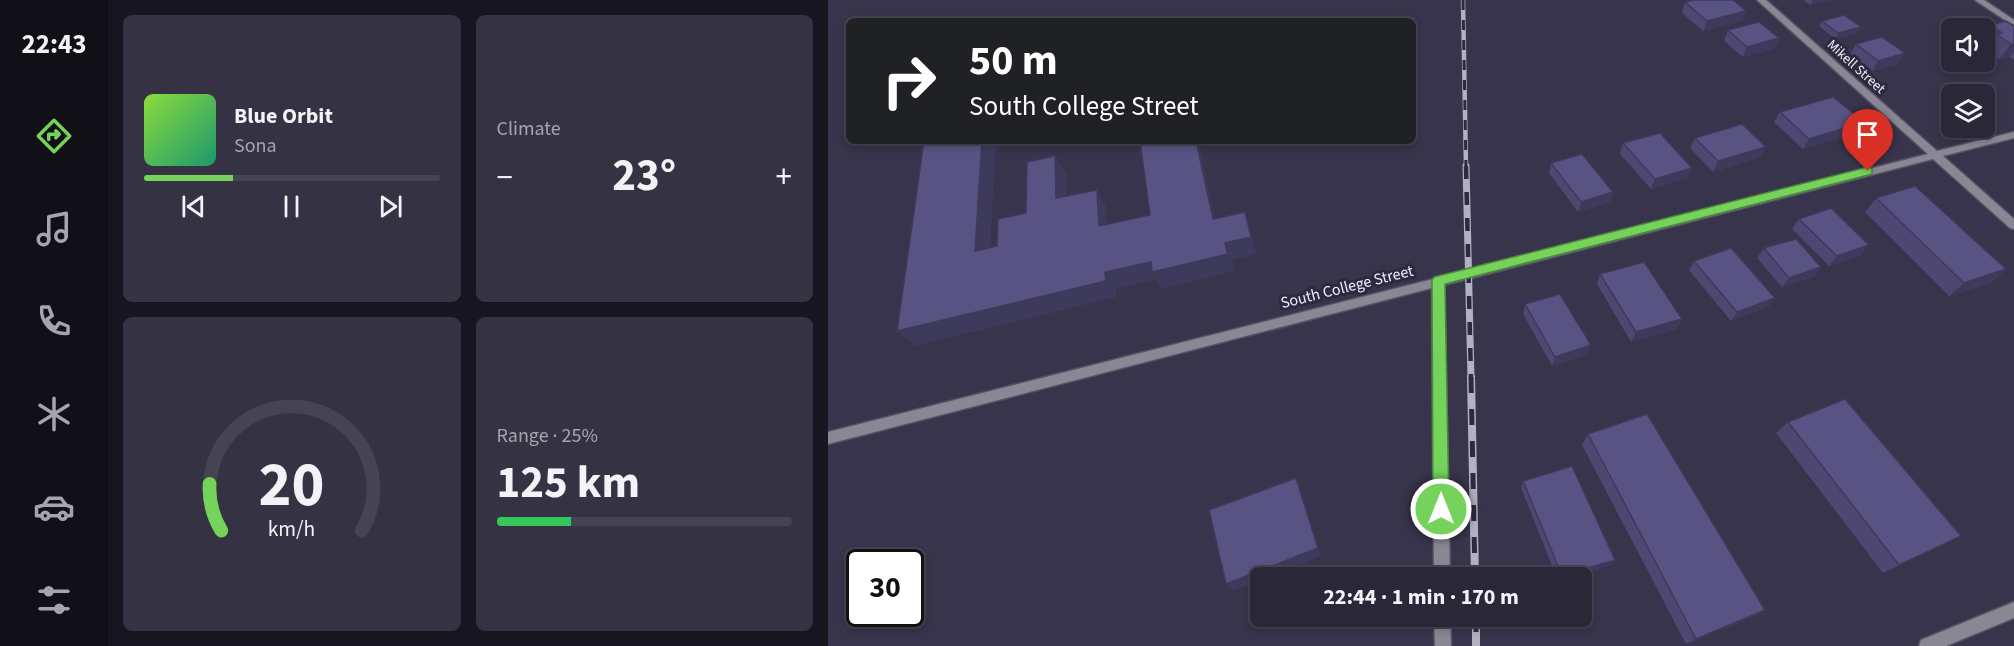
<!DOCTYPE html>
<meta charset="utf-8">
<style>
:root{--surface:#292738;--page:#353343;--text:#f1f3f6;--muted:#a5a5ae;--line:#454453;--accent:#75d25a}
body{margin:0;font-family:"Source Sans 3",sans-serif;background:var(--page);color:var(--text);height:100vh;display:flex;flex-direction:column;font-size:22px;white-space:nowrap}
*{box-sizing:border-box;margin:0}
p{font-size:20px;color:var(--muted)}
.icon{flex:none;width:33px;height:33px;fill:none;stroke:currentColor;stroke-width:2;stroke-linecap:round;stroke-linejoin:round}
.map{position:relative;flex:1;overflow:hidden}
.side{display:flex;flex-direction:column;gap:15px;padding:15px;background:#17151f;width:720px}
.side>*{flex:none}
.banner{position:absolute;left:18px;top:18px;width:570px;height:126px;border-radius:9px;box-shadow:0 3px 9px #0003,0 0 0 2px var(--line);background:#202124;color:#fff;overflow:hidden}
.tools{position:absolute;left:1113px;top:18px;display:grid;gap:12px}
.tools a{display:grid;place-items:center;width:54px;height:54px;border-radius:9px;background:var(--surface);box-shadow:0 3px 9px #0003,0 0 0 2px var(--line);font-size:30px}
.speed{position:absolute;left:18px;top:549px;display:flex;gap:12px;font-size:30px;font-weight:700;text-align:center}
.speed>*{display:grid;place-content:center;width:78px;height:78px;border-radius:50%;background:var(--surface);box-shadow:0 3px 9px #0003,0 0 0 2px var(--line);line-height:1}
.speed .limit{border:3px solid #111;border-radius:9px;background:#fff;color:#111}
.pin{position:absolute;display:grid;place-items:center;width:51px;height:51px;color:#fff;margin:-62px -26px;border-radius:50% 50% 50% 0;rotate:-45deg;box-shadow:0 0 6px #0007}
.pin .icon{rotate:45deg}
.me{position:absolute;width:66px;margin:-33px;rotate:0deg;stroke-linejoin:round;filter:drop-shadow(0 0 4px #0008)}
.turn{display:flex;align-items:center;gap:21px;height:126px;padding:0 24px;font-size:27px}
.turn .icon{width:78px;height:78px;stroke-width:2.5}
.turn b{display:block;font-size:42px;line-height:51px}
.big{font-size:45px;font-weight:700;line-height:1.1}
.side .tile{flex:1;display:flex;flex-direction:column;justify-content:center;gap:9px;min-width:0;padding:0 21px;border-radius:9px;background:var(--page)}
.side .dial{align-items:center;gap:0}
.dial svg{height:156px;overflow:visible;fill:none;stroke:var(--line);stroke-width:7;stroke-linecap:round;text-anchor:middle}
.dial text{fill:var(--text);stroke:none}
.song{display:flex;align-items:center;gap:18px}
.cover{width:72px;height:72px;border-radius:9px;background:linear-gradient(135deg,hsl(90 70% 55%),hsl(160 70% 35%))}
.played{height:6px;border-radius:3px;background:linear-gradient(90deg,var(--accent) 30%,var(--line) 30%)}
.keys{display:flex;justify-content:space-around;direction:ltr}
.heat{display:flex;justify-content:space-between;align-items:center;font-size:33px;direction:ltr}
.charge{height:9px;border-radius:4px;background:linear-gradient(90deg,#34c759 25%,var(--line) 0)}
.side .tiles{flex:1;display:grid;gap:15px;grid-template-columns:repeat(2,1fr)}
.trip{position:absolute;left:422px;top:567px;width:342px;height:60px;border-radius:9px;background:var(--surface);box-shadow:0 3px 9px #0003,0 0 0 2px var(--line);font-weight:700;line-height:60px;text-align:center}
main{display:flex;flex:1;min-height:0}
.tab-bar{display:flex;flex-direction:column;width:108px;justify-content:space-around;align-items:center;background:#101016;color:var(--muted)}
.tab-bar .icon{width:42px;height:42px}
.tab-bar .on{color:var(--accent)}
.tab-bar b{font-size:27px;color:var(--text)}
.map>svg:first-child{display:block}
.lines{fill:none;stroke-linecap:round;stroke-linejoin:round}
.minor-casing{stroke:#545267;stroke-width:3}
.minor{fill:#888793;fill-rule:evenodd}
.rail-far2-casing{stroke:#b2b1c2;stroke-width:4.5}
.rail-far1-casing{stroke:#b2b1c2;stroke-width:7}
.rail-casing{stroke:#b2b1c2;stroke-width:8}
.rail-far2{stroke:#2d2a40;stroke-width:3;stroke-dasharray:10;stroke-linecap:butt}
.rail-far1{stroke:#2d2a40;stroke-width:4.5;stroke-dasharray:13;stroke-linecap:butt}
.rail{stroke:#2d2a40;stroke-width:5;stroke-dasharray:16;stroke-linecap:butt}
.wall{fill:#4d4772}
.shaded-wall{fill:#3e3a5c}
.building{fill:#595384;stroke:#3e3a5c;stroke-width:1.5}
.route{fill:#75d25a;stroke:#4c883a;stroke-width:1.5}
.labels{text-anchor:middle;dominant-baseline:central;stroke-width:6;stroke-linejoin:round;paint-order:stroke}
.far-street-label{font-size:14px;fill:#eeedfc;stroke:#2d2a40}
.street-label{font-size:16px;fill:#eeedfc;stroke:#2d2a40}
</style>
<main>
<nav class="tab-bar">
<b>22:43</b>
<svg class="icon on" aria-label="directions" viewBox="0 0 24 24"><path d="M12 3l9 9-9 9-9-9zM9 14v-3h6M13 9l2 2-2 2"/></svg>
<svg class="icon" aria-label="music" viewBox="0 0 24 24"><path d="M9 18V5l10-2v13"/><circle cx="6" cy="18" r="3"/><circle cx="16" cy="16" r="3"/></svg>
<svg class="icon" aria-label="phone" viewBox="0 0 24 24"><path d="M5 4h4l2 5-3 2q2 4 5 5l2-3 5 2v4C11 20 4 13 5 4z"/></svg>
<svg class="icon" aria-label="climate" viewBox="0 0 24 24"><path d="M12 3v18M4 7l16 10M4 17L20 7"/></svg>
<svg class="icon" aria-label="car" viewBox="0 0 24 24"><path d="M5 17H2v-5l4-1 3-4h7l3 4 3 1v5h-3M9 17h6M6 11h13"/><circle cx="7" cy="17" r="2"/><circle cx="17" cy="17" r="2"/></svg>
<svg class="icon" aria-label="filters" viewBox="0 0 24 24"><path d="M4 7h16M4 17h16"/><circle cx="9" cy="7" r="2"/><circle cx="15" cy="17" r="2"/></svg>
</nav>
<section class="side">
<div class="tiles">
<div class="tile">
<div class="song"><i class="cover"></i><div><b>Blue Orbit</b><p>Sona</p></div></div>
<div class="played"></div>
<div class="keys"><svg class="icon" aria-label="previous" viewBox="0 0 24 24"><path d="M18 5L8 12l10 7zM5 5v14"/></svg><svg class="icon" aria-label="pause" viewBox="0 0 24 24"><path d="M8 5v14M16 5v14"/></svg><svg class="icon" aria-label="next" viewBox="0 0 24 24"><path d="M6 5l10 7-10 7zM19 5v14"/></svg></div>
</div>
<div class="tile"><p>Climate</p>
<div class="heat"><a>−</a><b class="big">23°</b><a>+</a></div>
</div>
<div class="tile dial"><svg viewBox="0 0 100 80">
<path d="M14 69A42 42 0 1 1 86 69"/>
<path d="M14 69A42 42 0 0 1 8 45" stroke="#75d25a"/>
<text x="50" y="56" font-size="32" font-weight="700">20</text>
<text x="50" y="72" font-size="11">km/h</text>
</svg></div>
<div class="tile"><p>Range · 25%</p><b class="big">125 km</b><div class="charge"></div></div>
</div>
</section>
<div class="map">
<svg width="1186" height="646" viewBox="0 0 1186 646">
<rect width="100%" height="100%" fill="#37344b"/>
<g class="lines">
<!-- minor casing -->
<g class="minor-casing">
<g id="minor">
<polygon points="929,0 938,0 1109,151 1186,132 1186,138 1115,156 1186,219 1186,229 1182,228 1105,159 616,285 622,578 606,578 604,288 0,444 0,432 1100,154"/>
<polygon points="1147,0 1156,0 1186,20 1186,26"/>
<polygon points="1186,602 1186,618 1118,646 1091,646 1093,640"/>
<polygon points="606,616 622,616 623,646 607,646"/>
</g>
</g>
<!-- minor -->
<use href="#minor" class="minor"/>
<!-- rail-far2 casing -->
<g class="rail-far2-casing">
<polyline id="rail-far2" points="635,0 638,168"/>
</g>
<!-- rail-far1 casing -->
<g class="rail-far1-casing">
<polyline id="rail-far1" points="638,166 643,379"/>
</g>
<!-- rail casing -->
<g class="rail-casing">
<g id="rail">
<polyline points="643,377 647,578"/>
<polyline points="648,616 648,646"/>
</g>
</g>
<!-- rail-far2 -->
<use href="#rail-far2" class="rail-far2"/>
<!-- rail-far1 -->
<use href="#rail-far1" class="rail-far1"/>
<!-- rail -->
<use href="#rail" class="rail"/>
</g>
<!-- wall -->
<g class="wall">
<polygon points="975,0 1003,0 982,5"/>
<polygon points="857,2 918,11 914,21 875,31 854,13"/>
<polygon points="994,21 1033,27 1029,33 1007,39 991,26"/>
<polygon points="1162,25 1186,26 1186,60 1181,57 1171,59 1156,49 1159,45 1156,44 1156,33"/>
<polygon points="900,30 951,38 946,49 915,57 896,41"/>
<polygon points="1028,44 1070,64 1044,71 1022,55"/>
<polygon points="952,112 1036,122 1029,133 975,149 946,122"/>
<polygon points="867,138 938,147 932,157 885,172 862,148"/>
<polygon points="795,143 860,178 823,189 792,154"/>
<polygon points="723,163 785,192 782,202 750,212 721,173"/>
<polygon points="1048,198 1178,269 1163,283 1121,296 1037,212"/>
<polygon points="971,219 1033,255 1001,266 964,229"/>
<polygon points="936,248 993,267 986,277 954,287 929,258"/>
<polygon points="866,261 947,298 940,307 903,321 861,270"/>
<polygon points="772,274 849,329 803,342 769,284"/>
<polygon points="697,304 760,354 724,366 695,314"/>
<polygon points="960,422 1133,536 1055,573 948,433"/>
<polygon points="760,434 937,610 925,617 858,644 754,445"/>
<polygon points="695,481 787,560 782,565 744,578 729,578 693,488"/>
</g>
<!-- shaded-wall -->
<g class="shaded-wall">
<polygon points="985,0 1003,0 982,5"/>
<polygon points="918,11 914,21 875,31 879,21"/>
<polygon points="1033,27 1029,33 1007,39 1010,33"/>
<polygon points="951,38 946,49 915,57 919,47"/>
<polygon points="1183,44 1186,44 1186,51 1181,57 1171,59"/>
<polygon points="1077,53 1070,64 1044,71 1050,61"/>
<polygon points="1036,122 1029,133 975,149 981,139"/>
<polygon points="154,141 168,141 161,269 147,251"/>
<polygon points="368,141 370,141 391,237 385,219"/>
<polygon points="938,147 932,157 885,172 890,161"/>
<polygon points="227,156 238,174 239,216 228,198"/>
<polygon points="864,168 860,178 823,189 827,179"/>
<polygon points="269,190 278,207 281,243 271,226"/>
<polygon points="785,192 782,202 750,212 753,202"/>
<polygon points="417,212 429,254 404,260 406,271 333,289 328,279 288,289 288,297 87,346 69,331 277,272 397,243"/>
<polygon points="1041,245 1033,255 1001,266 1009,256"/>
<polygon points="993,267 986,277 954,287 961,278"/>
<polygon points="1178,269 1163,283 1121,296 1136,283"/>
<polygon points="947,298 940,307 903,321 909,312"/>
<polygon points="854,319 849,329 803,342 808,332"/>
<polygon points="763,345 760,354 724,366 727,357"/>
<polygon points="468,478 472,488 493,556 440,578 432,578 432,581 405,591 398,584"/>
<polygon points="787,560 782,565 744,578 733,578 734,576"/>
<polygon points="937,610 925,617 858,644 868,639"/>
</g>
<!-- building -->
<g class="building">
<polygon points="866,0 905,0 918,11 879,21 857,2"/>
<polygon points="1016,15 1033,27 1010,33 994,21"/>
<polygon points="1178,21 1186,26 1186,44 1183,44 1168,34 1174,33 1162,25"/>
<polygon points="931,22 951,38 919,47 900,30"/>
<polygon points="1054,37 1077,53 1050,61 1028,44"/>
<polygon points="1005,97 1036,122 981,139 952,112"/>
<polygon points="914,124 938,147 890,161 867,138"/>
<polygon points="832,133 864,168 827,179 795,143"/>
<polygon points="96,141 154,141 147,251 169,246 170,219 198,213 199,162 227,156 228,198 269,190 271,226 322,215 312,141 368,141 385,219 417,212 423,237 397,243 400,254 324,272 323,262 277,272 278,281 69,331"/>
<polygon points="754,154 785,192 753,202 723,163"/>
<polygon points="1087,186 1178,269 1136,283 1048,198"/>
<polygon points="1003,208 1041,245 1009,256 971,219"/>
<polygon points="968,239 993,267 961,278 936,248"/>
<polygon points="903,248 947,298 909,312 866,261"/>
<polygon points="816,262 854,319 808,332 772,274"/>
<polygon points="732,294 763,345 727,357 697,304"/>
<polygon points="1017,399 1133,536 1071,565 960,422"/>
<polygon points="819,414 937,610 868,639 760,434"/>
<polygon points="744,466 787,560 734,576 695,481"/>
<polygon points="468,478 490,548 398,584 381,510"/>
</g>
<!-- route -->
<polygon class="route" points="1040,167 1044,169 1044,174 617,284 621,509 619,515 613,517 607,515 605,509 604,280 606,277"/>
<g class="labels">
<!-- far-street labels -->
<g class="far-street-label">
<text transform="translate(1028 67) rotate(42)">Mikell Street</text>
</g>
<!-- street labels -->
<g class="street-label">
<text transform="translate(519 287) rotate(-14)">South College Street</text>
</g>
</g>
</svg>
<div class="tools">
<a><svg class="icon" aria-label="sound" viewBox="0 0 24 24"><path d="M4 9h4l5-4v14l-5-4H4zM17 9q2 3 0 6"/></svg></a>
<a><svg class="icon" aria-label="layers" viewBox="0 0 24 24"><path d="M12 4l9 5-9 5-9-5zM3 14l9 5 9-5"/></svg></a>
</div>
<div class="speed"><div class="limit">30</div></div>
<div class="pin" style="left:1040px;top:171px;background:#d93025"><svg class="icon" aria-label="arrive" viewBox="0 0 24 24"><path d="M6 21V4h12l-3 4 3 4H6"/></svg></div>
<svg class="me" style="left:613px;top:509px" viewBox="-20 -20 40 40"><circle r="17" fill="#75d25a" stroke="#fff" stroke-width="3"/><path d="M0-11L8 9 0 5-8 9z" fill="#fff"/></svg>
<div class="trip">22:44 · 1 min · 170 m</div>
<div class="banner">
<div class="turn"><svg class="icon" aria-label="right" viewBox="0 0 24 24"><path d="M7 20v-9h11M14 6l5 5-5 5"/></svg><div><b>50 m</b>South College Street</div></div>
</div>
</div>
</main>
